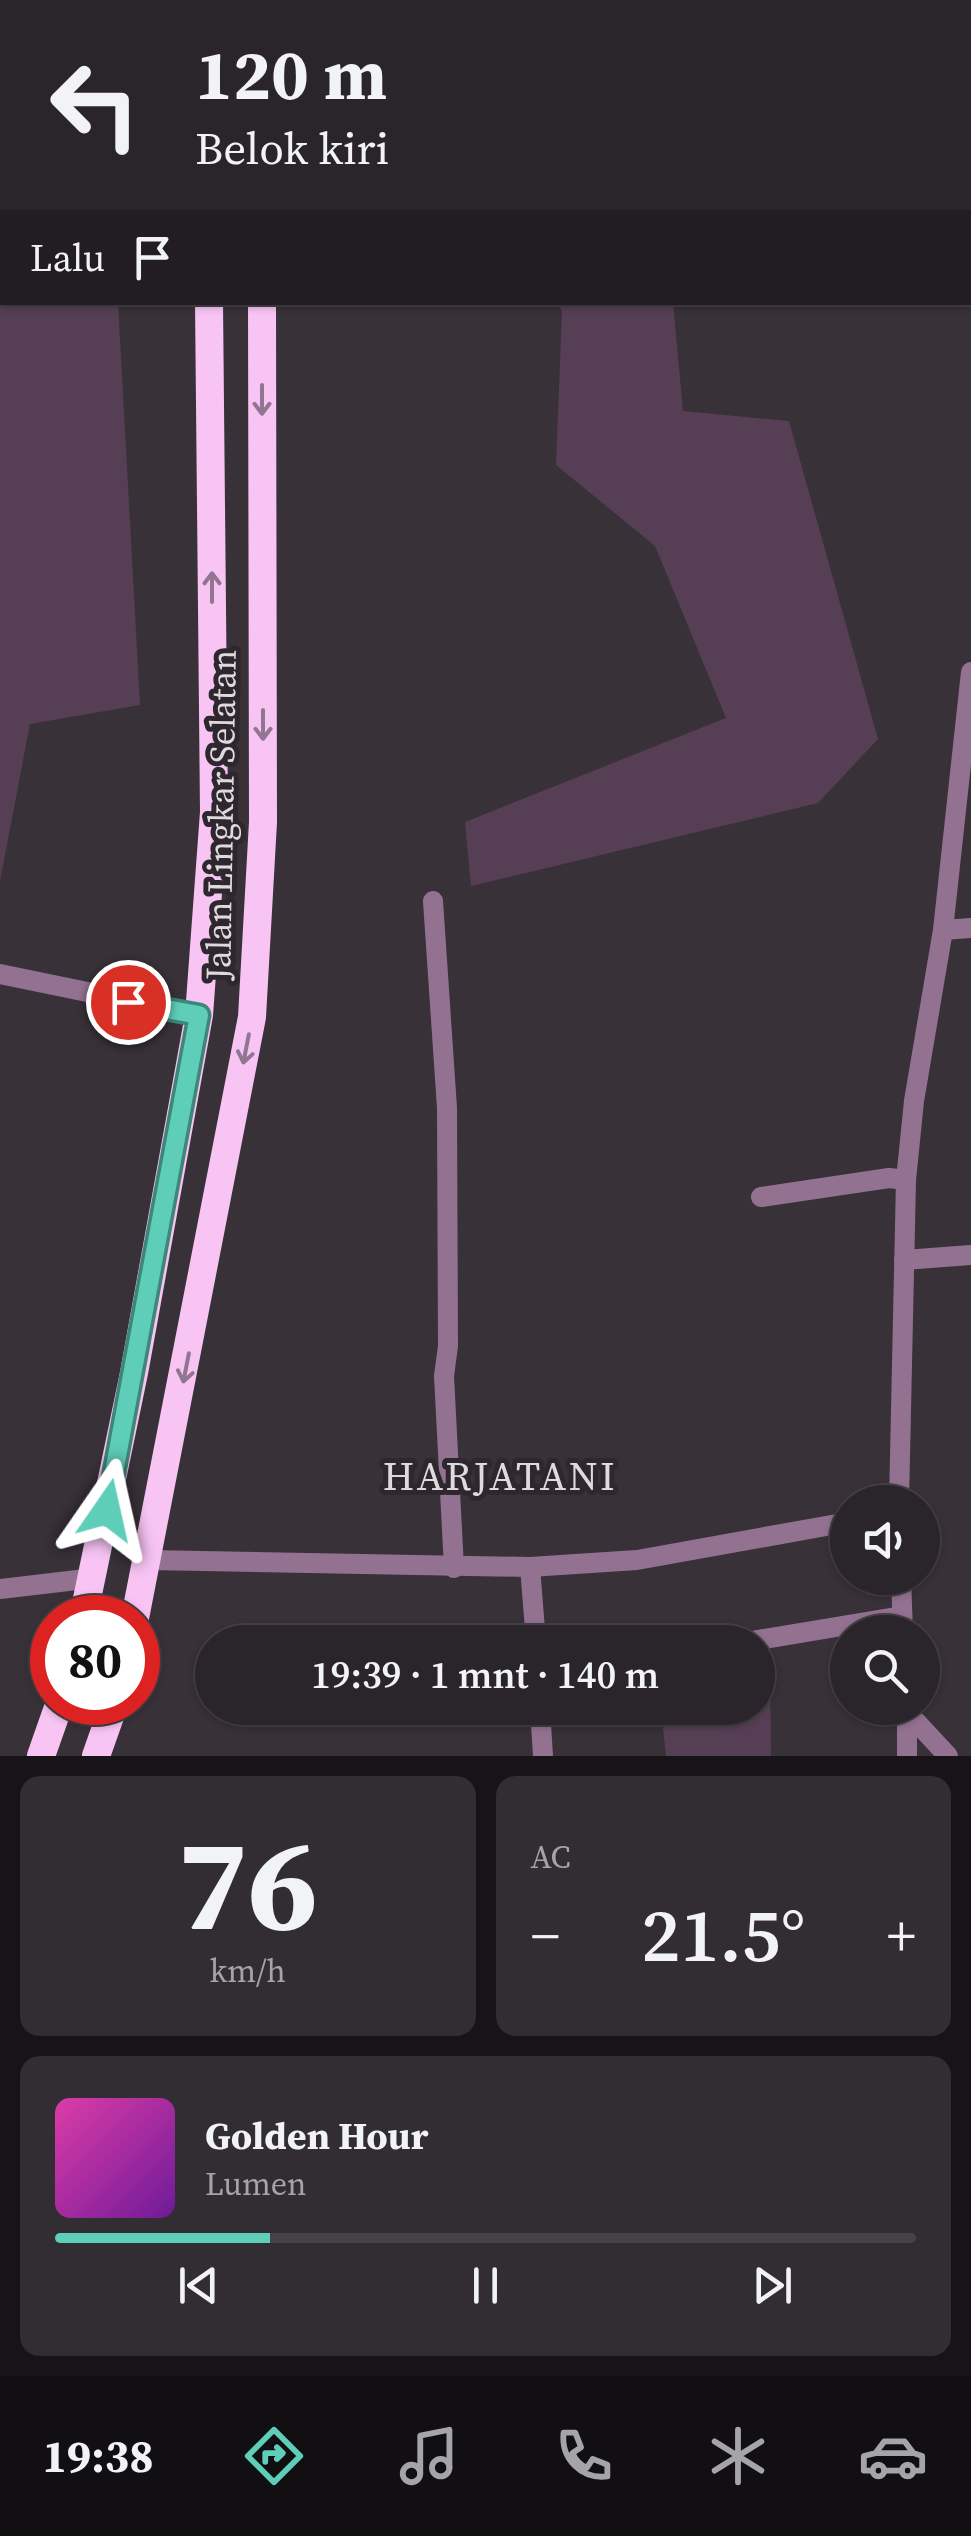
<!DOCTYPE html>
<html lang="id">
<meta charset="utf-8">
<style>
:root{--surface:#2a252a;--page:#322d32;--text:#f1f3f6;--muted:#a5a5a8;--line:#464247;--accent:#5eceb8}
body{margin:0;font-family:"Source Serif 4",serif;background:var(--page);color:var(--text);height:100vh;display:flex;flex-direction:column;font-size:38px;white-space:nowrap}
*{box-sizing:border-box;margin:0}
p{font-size:32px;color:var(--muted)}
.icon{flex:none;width:55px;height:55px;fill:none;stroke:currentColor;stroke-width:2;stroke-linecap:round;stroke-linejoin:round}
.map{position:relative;height:1756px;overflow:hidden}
.details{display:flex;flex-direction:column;gap:20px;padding:20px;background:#171417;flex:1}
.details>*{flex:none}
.hud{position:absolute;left:0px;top:0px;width:972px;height:305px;box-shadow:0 2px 8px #0004,0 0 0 2px var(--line);background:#2a252a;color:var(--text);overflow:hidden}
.controls{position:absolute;left:830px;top:1485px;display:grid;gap:20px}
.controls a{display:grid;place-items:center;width:110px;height:110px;border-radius:50%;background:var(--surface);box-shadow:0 2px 8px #0004,0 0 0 2px var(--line);font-size:50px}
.speed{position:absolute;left:30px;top:1595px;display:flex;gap:20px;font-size:50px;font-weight:700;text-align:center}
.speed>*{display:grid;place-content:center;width:130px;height:130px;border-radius:50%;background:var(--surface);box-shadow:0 2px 8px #0004,0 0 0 2px var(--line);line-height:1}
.speed .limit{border:15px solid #d22;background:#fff;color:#111}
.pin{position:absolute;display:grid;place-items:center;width:85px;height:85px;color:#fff;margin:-42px;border:5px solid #fff;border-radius:50%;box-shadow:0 2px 10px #0007}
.me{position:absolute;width:110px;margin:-55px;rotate:11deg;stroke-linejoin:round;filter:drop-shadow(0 0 8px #0008)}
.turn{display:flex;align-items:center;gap:35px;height:210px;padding:0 30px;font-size:45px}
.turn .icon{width:130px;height:130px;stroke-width:2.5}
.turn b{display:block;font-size:70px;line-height:85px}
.then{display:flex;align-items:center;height:95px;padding:0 30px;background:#0003;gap:20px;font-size:38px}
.big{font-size:75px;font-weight:600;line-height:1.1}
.details .card{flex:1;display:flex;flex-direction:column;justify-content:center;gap:15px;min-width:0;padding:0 35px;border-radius:20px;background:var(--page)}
.details .dial{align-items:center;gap:0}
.dial b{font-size:130px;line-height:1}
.song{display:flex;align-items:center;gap:30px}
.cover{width:120px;height:120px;border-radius:15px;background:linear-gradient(135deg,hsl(320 70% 55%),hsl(280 70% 35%))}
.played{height:10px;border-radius:5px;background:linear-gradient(90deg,var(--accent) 25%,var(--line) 25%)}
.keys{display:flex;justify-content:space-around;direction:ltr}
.heat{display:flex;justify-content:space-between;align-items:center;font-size:55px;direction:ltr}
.details .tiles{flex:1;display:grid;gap:20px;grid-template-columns:1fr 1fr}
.card:last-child{grid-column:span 2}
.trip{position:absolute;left:195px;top:1625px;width:580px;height:100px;border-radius:50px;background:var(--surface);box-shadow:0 2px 8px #0004,0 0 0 2px var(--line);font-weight:600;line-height:100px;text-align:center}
.dock{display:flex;height:160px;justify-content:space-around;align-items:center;background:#110f11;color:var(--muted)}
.dock .icon{width:70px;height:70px}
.dock .selected{color:var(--accent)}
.dock b{font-size:45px;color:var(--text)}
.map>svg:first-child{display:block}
.green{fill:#563f54}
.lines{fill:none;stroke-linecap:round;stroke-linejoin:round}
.minor{stroke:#937291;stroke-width:20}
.tertiary{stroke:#937291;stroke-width:20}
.trunk{stroke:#f7c4f4;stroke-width:28}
.oneway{stroke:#927691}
.route-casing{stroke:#3d8678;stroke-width:25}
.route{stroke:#5eceb8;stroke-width:18}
.labels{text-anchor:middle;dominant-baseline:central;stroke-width:10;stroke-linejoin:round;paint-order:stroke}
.street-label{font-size:35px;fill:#dfdade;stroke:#2e272e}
.quarter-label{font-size:40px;letter-spacing:2.5px;fill:#dfdade;stroke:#2e272e}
</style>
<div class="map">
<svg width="971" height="1756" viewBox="0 0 971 1756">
<rect width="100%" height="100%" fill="#383138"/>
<!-- green -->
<g class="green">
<polygon points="518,0 832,0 518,2"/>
<polygon points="0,219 2,302 118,303 140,705 30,724 0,881"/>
<polygon points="557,303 673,303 683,411 789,421 878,739 818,803 471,886 465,822 726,718 655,546 556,465 562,311"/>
<polygon points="770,1673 771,1756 666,1756 661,1708 758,1708 758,1675"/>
</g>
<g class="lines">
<!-- minor -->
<g class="minor">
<polyline points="970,263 971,263"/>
<polyline points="433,901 447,1108 448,1346 444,1376 454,1568"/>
<polyline points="943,930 971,928"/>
<polyline points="0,974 199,1015"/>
<polyline points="761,1197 889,1178 906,1180"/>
<polyline points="904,1260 971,1255"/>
<polyline points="148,1560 530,1567 637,1560 848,1522"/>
<polyline points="530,1567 536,1642"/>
<polyline points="0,1589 94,1578"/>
<polyline points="746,1642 902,1616"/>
<polyline points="540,1708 543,1756"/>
<polyline points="908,1713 948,1756"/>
</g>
<!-- tertiary -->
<g class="tertiary">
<polyline points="899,1502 906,1180 914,1101 943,930 971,672"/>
<polyline points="901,1578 903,1632"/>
<polyline points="907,1756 907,1708"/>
</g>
<!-- trunk -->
<g class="trunk">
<polyline points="207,0 207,2"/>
<polyline points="261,0 261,2"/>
<polyline points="83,1618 134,1373 199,1015 214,812 209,302"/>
<polyline points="135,1618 252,1017 263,822 262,302"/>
<polyline points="41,1756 60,1702"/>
<polyline points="96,1756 115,1702"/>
</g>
</g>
<!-- one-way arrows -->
<defs><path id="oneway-shaft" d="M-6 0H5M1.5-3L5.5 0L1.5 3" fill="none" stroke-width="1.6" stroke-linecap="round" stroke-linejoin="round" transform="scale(2.5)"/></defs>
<g class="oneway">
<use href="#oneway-shaft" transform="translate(262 400) rotate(90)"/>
<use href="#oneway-shaft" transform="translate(212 587) rotate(-90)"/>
<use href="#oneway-shaft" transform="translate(263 725) rotate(90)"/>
<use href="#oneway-shaft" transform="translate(246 1049) rotate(101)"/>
<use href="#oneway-shaft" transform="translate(186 1368) rotate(101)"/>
</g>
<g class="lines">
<!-- route casing -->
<g class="route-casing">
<polyline id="route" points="107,1510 199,1015 128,1002"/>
</g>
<!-- route -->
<use href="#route" class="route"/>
</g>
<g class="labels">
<!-- street labels -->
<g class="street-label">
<text transform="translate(221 815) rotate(-89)">Jalan Lingkar Selatan</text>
</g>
<!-- quarter labels -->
<g class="quarter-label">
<text x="500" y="1476">HARJATANI</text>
</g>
</g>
</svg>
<div class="controls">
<a><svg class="icon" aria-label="sound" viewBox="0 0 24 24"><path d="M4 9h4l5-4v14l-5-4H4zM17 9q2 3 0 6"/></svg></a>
<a><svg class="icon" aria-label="search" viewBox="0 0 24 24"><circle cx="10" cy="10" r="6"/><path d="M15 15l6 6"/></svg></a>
</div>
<div class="speed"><div class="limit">80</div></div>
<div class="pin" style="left:128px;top:1002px;background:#d93025"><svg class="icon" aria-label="arrive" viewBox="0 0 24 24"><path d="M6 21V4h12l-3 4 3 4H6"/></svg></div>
<svg class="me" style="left:107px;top:1510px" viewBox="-20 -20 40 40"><path d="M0-17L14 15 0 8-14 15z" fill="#5eceb8" stroke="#fff" stroke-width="4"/></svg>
<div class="trip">19:39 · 1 mnt · 140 m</div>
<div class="hud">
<div class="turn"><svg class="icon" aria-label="left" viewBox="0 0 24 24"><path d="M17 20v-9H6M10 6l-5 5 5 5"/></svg><div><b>120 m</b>Belok kiri</div></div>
<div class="then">Lalu<svg class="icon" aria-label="arrive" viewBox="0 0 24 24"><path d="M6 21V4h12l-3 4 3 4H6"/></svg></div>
</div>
</div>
<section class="details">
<div class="tiles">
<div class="card dial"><b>76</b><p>km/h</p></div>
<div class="card"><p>AC</p>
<div class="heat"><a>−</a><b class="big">21.5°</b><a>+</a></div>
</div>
<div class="card">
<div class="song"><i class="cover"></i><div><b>Golden Hour</b><p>Lumen</p></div></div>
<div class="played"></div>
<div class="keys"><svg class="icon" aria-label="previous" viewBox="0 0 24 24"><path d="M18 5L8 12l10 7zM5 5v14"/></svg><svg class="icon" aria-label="pause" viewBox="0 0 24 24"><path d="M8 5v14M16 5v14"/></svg><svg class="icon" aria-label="next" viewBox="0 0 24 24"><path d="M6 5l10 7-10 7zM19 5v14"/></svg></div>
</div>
</div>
</section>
<nav class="dock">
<b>19:38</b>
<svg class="icon selected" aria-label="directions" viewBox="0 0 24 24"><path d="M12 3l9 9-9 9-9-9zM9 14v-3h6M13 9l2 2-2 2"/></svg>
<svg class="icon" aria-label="music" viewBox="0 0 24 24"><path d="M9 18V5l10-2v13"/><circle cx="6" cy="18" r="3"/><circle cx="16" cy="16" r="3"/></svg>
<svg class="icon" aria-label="phone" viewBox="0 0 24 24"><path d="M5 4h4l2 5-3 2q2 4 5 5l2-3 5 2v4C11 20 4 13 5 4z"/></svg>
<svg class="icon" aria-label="climate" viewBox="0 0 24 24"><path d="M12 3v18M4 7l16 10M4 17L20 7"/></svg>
<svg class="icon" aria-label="car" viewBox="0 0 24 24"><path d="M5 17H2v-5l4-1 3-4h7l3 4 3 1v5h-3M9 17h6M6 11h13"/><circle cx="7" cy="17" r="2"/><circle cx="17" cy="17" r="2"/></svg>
</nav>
